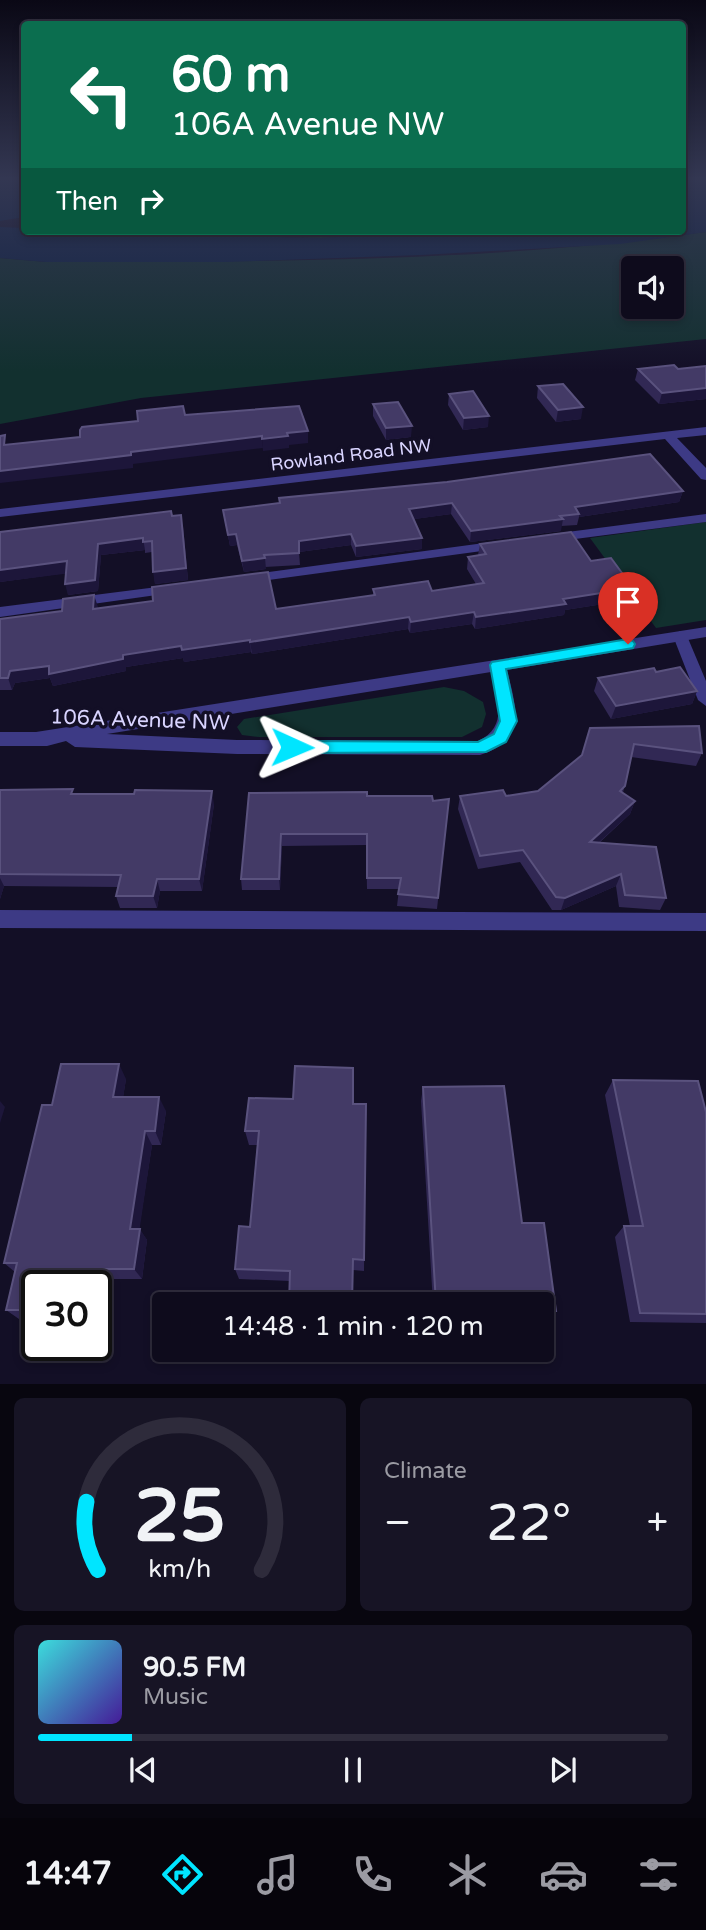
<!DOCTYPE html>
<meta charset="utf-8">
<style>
:root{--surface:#0e0b1c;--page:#171425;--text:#f1f3f6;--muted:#9b9ba3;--line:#2e2b3b;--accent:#00e5ff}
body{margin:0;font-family:"Varela Round",sans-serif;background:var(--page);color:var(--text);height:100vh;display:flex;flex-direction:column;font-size:26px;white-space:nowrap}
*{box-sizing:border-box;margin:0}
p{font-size:23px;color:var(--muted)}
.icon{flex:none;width:38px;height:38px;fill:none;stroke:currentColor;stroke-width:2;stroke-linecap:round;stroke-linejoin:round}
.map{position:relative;height:1384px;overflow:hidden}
.sheet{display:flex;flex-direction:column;gap:14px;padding:14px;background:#08060f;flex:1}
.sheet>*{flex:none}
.hud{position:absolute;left:21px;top:21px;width:665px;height:214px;border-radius:7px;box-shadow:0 4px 10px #0003,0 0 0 2px var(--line);background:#0b6e4f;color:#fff;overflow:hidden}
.tools{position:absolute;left:621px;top:256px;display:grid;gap:14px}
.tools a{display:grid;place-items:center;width:63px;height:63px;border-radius:7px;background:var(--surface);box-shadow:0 4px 10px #0003,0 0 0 2px var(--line);font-size:35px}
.speed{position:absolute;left:21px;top:1270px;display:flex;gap:14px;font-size:35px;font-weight:700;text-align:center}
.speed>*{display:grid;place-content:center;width:91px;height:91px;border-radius:50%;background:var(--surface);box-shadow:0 4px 10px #0003,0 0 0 2px var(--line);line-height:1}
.speed .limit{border:4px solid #111;border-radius:10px;background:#fff;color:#111}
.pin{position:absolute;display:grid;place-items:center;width:60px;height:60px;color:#fff;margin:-72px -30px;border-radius:50% 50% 50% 0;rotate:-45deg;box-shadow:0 0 7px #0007}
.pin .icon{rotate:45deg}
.me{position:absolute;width:77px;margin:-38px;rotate:91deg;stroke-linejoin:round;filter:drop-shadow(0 0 5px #0008)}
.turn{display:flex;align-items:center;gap:24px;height:147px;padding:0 35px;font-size:32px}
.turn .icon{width:91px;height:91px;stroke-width:2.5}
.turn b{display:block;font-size:49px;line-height:60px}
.then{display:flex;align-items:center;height:66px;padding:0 35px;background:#0003;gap:14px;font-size:26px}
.big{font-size:52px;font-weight:600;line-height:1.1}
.sheet .card{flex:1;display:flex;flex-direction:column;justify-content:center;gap:10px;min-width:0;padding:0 24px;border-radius:10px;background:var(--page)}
.sheet .dial{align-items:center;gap:0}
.dial svg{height:182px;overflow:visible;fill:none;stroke:var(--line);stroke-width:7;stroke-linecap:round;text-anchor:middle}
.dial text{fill:var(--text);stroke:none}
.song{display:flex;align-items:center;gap:21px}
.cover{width:84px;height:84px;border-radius:10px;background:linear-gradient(135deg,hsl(180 70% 55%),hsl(260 70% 35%))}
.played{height:7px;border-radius:4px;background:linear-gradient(90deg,var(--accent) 15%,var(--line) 15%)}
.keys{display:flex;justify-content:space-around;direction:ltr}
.heat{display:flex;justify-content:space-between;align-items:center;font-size:38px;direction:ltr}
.sheet .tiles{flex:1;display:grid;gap:14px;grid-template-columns:1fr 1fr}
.card:last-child{grid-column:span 2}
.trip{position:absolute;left:152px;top:1292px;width:402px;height:70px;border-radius:7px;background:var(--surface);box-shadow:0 4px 10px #0003,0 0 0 2px var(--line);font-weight:600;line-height:70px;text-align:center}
.dock{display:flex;height:112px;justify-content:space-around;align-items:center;background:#06040b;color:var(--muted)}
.dock .icon{width:49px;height:49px}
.dock .active{color:var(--accent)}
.dock b{font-size:32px;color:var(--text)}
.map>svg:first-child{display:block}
.green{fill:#12302f;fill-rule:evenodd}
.water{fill:#0a1f44}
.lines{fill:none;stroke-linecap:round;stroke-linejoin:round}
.lane{fill:#3d3a85;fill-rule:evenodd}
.street{fill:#3d3a85;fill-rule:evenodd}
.wall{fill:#312854}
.shaded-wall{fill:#1d163a}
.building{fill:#433a66;stroke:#5a527e;stroke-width:2}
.route{fill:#00e5ff;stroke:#0095a6;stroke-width:2}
.labels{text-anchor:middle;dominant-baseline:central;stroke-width:7;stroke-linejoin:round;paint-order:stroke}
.far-street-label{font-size:18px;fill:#d9d4ff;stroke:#130f26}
.street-label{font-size:21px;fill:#d9d4ff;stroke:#130f26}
</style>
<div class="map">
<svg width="706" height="1384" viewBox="0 0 706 1384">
<rect width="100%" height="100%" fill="#130f26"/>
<!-- green -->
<g class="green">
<polygon points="109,231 441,231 321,238"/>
<path d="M706 232V339L141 398 0 424V258L46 262C266 262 488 262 706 232ZM634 268H672V306H634Z"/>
<polygon points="706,522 706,620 656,628 590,538"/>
<polygon points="444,687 464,691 483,702 486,714 482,727 462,737 259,737 242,735 237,727 244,719"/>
</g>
<!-- water -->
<g class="water">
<polygon points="0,177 24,177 24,217 0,221"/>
<polygon points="683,177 706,177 706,232 620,244 421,255 226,262 46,262 0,258 0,227 24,228 24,231 321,238 441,231 682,231"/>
</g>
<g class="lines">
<!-- lane -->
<g class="lane">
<polygon points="706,514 706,522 552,542 546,538 552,534"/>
<polygon points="499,541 506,545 504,548 247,583 240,579 247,575"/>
<polygon points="173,585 180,589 178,592 0,617 0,607"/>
<polygon points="680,631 687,636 706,681 706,706 698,700 673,636"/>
<polygon points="0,910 706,913 706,931 0,928"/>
</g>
<!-- street -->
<g class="street">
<polygon points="706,427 706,435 677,438 706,468 706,480 701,479 665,439 0,517 0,509"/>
<path d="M706 627V637L507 670C516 707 528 740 480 755L237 754 75 747 66 741 47 746H0V732H36ZM491 672C497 700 509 726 478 741L237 740 107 734Z"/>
</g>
</g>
<!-- wall -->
<g class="wall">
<polygon points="706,366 706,399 659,404 635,380 638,369 678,369"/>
<polygon points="538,386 581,419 556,422 537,398"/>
<polygon points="449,394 488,427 463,430 448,405"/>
<polygon points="373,404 411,437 386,440 373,416"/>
<polygon points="683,491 679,502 579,517 577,525 561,526 561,531 470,542 451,514 414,519 422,538 422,549 356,557 351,545 299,552 300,565 265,567 266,569 244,572 237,545 230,546 223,510 280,503 279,498"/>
<polygon points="172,516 183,526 188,580 155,584 152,552 145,553 145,550 101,555 98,591 68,595 66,573 0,582 0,532"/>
<polygon points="480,544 591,561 633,588 629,600 565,610 564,615 475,629 472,624 410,633 408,629 252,654 251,652 184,662 183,658 126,667 126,671 53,686 50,678 15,683 12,690 0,690 0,619 98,607 97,609 276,609 373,595 373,589 432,591 476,584 467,569 468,557 478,555"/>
<polygon points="598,678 697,691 692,704 611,719 594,691"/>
<polygon points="590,728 702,753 696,766 631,757 623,793 635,801 630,814 599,843 666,898 660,910 619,907 616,886 561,910 552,910 520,862 478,869 458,809 460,796 506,796 538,791 582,756"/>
<polygon points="0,790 214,804 202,891 160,891 157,908 120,908 116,896 118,887 4,886 0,899"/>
<polygon points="249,793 367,796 433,801 449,799 437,909 397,906 399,889 367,889 366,845 282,846 280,890 242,890 241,879"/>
<polygon points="126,1079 123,1097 166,1111 161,1145 152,1145 139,1229 147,1240 142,1279 91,1279 89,1286 37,1286 37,1319 19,1319 6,1310 15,1272 4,1263 52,1105"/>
<polygon points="613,1080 706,1112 706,1323 630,1322 615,1237 624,1226 630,1226 605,1095"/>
<polygon points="423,1087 522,1223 556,1311 549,1320 542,1320 542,1304 433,1304 421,1101"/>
<polygon points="353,1104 366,1104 364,1271 353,1270 290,1281 239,1279 235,1269 250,1227 257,1145 249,1145 245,1131"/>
</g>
<!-- shaded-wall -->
<g class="shaded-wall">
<polygon points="706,388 706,399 659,404 662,393"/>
<polygon points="583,407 581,419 556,422 558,410"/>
<polygon points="489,416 488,427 463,430 464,418"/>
<polygon points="412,426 411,437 386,440 386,428"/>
<polygon points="308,431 308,443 289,445 289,448 263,451 262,439 287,433"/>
<polygon points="262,436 263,448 133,464 133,468 0,483 0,471 131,452"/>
<polygon points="683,491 679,502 579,517 579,514 575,507"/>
<polygon points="452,503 451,514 408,520 409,509"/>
<polygon points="181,515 188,580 155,584 153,572"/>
<polygon points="563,519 561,531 470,542 471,531"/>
<polygon points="236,534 237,545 230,546 228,535"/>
<polygon points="351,534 351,545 299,552 299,541"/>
<polygon points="143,538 145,550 101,555 98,591 68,595 65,584 98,544"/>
<polygon points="422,538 422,549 356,557 356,546"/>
<polygon points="265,558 266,569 244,572 242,561"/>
<polygon points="67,561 71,573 0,582 0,570"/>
<polygon points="633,588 629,600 565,610 564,615 475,629 476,617 563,599"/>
<polygon points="94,595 98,607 97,621 93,609"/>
<polygon points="474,612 472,624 410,633 411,622"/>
<polygon points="409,617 408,629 252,654 250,642"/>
<polygon points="250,640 251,652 184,662 183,658 126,667 126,671 53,686 50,678 15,683 12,690 8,678 10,671 181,646"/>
<polygon points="697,691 692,704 611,719 616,706"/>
<polygon points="212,791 214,804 202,891 199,879"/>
<polygon points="635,801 630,814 586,854 590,842"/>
<polygon points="281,834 282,846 280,890 279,879"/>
<polygon points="621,874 616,886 561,910 565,898"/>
<polygon points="0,878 4,886 0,899"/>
<polygon points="157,879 160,891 157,908 153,896"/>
<polygon points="119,1064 126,1079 121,1111 113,1097"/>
<polygon points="159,1097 166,1111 161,1145 155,1131"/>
<polygon points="0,1101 5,1107 0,1123"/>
<polygon points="145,1131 152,1145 138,1240 130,1229"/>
<polygon points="140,1229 147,1240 142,1279 134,1269"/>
<polygon points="81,1269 91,1279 89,1286 78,1286"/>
</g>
<!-- building -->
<g class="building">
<polygon points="674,365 678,369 706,366 706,388 662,393 638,369"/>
<polygon points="563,384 583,407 558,410 538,386"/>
<polygon points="473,391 489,416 464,418 449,394"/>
<polygon points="398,402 412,426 386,428 373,404"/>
<polygon points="183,406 185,415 299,406 308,431 287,433 288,436 262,439 262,436 131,452 131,455 0,471 0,436 5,435 4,445 80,437 80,430 82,427 138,421 137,411"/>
<polygon points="650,454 683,491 575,507 579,514 560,516 563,519 471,531 452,503 409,509 422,538 356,546 351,534 299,541 299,553 264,555 265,558 242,561 236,534 228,535 223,510 280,503 279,498 447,482"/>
<polygon points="171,511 172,516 181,515 186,568 153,572 152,541 143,542 143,538 98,544 95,580 65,584 67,561 0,570 0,532"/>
<polygon points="571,532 591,561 611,558 633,588 563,599 566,604 476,617 474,612 411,622 409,617 250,642 250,640 182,650 181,646 123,655 123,659 49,674 49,666 10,671 8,678 0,678 0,619 62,611 63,599 94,595 93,609 153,601 152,587 268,572 276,609 375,595 373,589 428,581 432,591 484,583 468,557 486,554 480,544"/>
<polygon points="680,667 697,691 616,706 598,678 654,668 656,672"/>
<polygon points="699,726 702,753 634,744 625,786 620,791 635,801 590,842 656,847 666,898 625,895 621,874 565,898 556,897 523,850 480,856 460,796 503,790 506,796 538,791 582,755 590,728"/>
<polygon points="73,789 71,794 134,794 135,790 212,791 199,879 157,879 153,896 116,896 121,875 0,874 0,790"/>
<polygon points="367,792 367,796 432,796 433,801 449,799 438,898 398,894 401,878 367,878 367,834 281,834 279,879 241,879 249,793"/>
<polygon points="61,1064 119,1064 113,1097 159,1097 155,1131 145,1131 130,1229 140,1229 134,1269 81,1269 78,1286 37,1286 37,1310 6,1310 17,1263 4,1263 42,1105 52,1105"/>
<polygon points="295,1066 353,1068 353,1104 366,1104 364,1260 353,1259 352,1304 289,1304 290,1271 235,1269 239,1226 250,1227 259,1131 245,1131 249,1098 293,1099"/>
<polygon points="613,1080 698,1081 706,1112 706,1314 640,1313 624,1226 643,1226"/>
<polygon points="504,1086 522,1223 544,1223 556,1311 542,1311 542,1304 436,1304 423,1087"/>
</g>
<!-- sky -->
<linearGradient id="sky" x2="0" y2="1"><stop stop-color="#0a0815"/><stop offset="0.48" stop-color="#333752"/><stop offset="1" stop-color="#333752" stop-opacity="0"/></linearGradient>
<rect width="706" height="371" fill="url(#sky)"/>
<!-- route -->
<polygon class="route" points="628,639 633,641 635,644 633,648 506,669 517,721 506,742 486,752 292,753 286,751 283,747 286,742 292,741 478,742 494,734 500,721 490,665 492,662"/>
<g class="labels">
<!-- far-street labels -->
<g class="far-street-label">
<text transform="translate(351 455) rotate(-7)">Rowland Road NW</text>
</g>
<!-- street labels -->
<g class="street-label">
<text transform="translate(140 720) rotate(2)">106A Avenue NW</text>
</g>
</g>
</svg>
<div class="tools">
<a><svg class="icon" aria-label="sound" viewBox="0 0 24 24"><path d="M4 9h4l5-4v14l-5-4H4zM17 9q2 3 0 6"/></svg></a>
</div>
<div class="speed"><div class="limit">30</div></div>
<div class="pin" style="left:628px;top:644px;background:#d93025"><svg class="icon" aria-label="arrive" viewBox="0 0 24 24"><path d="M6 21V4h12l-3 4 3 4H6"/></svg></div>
<svg class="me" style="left:292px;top:747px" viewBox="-20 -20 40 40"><path d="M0-17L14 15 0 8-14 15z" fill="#00e5ff" stroke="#fff" stroke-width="4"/></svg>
<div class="trip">14:48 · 1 min · 120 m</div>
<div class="hud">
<div class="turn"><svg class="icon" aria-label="left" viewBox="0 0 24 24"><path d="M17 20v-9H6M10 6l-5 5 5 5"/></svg><div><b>60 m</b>106A Avenue NW</div></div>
<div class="then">Then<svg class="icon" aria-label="right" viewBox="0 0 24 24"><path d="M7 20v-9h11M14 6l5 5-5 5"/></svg></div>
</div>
</div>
<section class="sheet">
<div class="tiles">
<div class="card dial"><svg viewBox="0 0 100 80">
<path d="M14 69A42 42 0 1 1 86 69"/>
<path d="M14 69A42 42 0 0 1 9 39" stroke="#00e5ff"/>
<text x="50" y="56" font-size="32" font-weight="700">25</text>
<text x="50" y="72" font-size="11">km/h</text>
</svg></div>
<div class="card"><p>Climate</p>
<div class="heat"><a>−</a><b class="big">22°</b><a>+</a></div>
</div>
<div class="card">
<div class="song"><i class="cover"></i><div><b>90.5 FM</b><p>Music</p></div></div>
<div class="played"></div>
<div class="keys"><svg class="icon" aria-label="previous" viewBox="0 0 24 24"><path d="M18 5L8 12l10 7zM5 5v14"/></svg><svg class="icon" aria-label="pause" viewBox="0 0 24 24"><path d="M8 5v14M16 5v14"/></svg><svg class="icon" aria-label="next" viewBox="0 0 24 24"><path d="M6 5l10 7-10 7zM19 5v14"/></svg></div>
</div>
</div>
</section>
<nav class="dock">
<b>14:47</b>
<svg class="icon active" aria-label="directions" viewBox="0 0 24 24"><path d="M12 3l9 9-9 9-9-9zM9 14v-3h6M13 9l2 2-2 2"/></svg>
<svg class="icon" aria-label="music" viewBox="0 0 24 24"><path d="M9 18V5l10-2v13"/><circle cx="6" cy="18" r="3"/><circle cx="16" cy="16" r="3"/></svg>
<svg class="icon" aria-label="phone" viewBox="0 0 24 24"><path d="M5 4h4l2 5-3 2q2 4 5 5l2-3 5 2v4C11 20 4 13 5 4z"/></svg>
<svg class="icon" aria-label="climate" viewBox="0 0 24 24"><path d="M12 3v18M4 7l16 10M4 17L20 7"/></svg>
<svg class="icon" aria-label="car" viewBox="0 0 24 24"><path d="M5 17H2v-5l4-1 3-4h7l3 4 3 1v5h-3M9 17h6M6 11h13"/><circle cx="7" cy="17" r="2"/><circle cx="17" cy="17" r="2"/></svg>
<svg class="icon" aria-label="filters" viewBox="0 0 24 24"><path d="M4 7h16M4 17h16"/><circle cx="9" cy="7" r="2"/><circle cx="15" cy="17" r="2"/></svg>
</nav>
